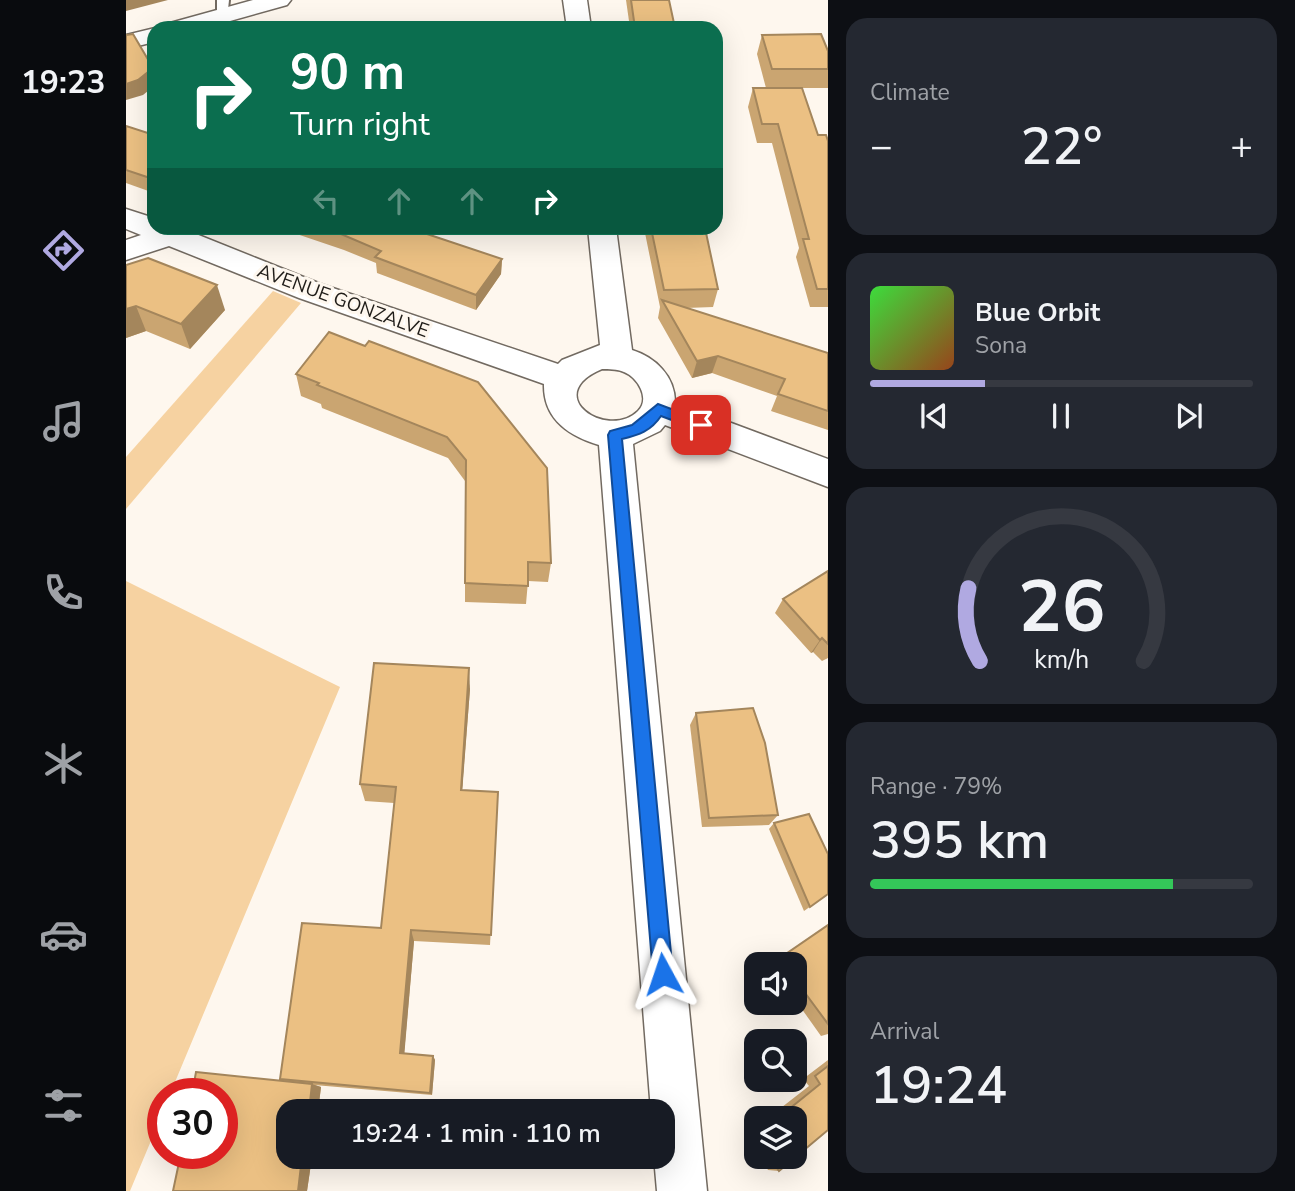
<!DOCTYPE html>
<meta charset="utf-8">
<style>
:root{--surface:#171b24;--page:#242831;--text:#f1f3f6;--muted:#9ea1a6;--line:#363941;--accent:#b0a9e1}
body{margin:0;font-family:"Nunito Sans",sans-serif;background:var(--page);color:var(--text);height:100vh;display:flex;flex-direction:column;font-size:26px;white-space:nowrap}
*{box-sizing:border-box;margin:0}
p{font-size:23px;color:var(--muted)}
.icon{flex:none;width:38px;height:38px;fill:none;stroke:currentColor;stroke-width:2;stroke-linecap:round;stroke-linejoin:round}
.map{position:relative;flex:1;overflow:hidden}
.panel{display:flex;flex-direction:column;gap:18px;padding:18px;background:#0d0f14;width:467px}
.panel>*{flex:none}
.hud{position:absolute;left:21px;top:21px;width:576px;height:214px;border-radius:21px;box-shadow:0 7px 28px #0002;background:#0b6e4f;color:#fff;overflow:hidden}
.controls{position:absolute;left:618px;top:952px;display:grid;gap:14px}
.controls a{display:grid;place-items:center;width:63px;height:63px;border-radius:14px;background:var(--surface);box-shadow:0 7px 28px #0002;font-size:35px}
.speed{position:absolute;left:21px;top:1078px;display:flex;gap:14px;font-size:35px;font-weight:700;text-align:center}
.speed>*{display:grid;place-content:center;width:91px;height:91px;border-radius:50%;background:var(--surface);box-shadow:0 7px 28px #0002;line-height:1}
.speed .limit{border:10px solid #d22;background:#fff;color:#111}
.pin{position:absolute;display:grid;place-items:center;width:60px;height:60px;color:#fff;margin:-30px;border-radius:14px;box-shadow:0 4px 10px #0006}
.me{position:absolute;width:77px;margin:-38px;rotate:355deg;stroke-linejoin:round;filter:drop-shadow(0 0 5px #0008)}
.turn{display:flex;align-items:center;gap:24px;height:147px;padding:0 28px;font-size:32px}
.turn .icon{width:91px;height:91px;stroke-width:2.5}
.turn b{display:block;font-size:49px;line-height:60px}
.lanes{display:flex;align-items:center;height:66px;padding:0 28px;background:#0003;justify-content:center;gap:35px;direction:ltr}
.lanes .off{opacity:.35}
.big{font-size:52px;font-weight:600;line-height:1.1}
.panel .card{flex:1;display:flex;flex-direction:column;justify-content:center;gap:10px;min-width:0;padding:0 24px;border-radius:21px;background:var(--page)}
.panel .dial{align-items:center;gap:0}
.dial svg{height:182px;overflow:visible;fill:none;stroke:var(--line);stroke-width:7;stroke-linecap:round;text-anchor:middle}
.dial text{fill:var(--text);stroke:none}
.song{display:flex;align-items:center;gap:21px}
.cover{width:84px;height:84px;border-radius:10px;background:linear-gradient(135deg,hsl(120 70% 55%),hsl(20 70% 35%))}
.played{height:7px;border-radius:4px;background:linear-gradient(90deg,var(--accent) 30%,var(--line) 30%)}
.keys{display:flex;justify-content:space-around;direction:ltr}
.heat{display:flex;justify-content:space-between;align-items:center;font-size:38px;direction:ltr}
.charge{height:10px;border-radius:5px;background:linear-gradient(90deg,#34c759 79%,var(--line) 0)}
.trip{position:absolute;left:150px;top:1099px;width:399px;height:70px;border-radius:21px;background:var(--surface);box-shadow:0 7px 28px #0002;font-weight:600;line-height:70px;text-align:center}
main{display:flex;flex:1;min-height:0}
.dock{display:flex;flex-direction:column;width:126px;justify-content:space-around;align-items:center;background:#090b0e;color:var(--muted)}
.dock .icon{width:49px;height:49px}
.dock .selected{color:var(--accent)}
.dock b{font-size:32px;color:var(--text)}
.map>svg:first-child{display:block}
.green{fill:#f6d2a1}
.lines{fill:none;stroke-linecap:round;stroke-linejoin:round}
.service-casing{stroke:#726a61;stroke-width:4}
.minor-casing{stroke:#726a61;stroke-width:3}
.service{fill:#fff;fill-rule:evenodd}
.minor{fill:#fff;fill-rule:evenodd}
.wall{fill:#caa571}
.shaded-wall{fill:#a4865c}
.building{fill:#ebc083;stroke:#a4865c;stroke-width:2}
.route{fill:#1a73e8;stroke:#114b97;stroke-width:2}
.labels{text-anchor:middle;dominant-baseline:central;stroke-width:6;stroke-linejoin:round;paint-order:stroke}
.street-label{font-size:19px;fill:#1f1c18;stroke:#fef7ee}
</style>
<main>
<nav class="dock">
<b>19:23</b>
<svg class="icon selected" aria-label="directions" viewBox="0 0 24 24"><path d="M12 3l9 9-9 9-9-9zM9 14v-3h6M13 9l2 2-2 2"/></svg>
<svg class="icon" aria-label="music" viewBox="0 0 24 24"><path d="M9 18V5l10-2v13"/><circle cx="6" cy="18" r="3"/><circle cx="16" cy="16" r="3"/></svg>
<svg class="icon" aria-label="phone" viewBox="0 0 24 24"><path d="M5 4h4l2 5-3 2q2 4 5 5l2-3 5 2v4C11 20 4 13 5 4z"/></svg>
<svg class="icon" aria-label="climate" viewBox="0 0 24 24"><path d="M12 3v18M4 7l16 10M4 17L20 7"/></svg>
<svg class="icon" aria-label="car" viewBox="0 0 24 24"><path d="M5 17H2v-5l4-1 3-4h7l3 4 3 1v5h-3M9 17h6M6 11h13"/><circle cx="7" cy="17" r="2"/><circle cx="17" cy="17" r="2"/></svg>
<svg class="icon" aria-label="filters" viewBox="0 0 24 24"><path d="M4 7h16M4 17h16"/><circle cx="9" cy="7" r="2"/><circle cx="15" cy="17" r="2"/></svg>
</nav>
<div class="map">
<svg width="702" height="1191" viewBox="0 0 702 1191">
<rect width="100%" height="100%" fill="#fef7ee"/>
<!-- green -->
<g class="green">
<polygon points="147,291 175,303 0,509 0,457"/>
<polygon points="0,581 214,687 44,1094 37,1094 37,1112 4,1191 0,1191"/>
</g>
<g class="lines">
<!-- service casing -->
<g class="service-casing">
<polygon id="service" points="91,0 103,0 101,19 91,16"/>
</g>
<!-- minor casing -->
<g class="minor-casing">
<g id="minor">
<polygon points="127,0 165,0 161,5 79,28 40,28 44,23"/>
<polygon points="437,0 461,0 465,28 441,28"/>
<polygon points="29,28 28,42 0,49 0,35"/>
<path d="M0 209 28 218V228H55L195 284 432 364 436 360 474 345 462 228H490L506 350C529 357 549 376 549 402L702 459V487L539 425 534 431 507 444 581 1191H531L528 1157H537V1111H525L473 445C443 436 417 419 418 384L173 298 43 246 0 260V240L15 235 0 229ZM476 369C483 369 491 369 498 372 511 377 525 398 512 411 481 441 414 395 476 369Z"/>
</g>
</g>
<!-- service -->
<use href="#service" class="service"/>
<!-- minor -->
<use href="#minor" class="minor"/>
</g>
<!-- wall -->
<g class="wall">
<polygon points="500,0 543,0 549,28 504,28"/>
<polygon points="636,35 702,51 702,88 676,88 692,135 702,141 702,307 684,307 670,257 673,248 646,143 631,143 622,107 627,88 640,88 631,54"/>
<polygon points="0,126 28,135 28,193 0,183"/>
<polygon points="153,228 302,228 302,230 299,233 376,259 375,274 350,310 251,273 250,263 218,250"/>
<polygon points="518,228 579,228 592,289 587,307 560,308 702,353 702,430 645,411 651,396 586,373 566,378 532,318 534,307"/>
<polygon points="0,265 99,310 64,349 20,331 0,338"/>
<polygon points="243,341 425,563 422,582 402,581 400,604 339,602 339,481 322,458 196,408 195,404 175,396 170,374 239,346"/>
<polygon points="702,571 702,658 696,661 687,652 685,653 649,613 657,599"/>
<polygon points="344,689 336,790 372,792 364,945 288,941 278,1054 307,1056 309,1060 306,1095 188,1085 195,1087 192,1111 163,1111 186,1157 181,1191 47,1191 162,1082 154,1079 255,928 268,803 239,801 234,784"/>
<polygon points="570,713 652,815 643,825 576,827 564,725"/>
<polygon points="648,823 702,894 678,911 643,829"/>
<polygon points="702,925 702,1034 695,1036 668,998 668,964 645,964"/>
<polygon points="702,1060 702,1130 653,1171 642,1170 634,1157 668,1157 668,1118 642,1118 683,1086 677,1079"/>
<polygon points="630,1128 630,1151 620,1136"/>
</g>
<!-- shaded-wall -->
<g class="shaded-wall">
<polygon points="0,0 42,0 0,11"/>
<polygon points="27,68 28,86 17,95 0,100 0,84"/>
<polygon points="291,228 302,228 302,230 290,245 289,230"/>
<polygon points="376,259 375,274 350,310 350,295"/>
<polygon points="91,285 99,310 64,349 55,324"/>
<polygon points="10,306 20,331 0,338 0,309"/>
<polygon points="592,356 586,373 566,378 571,361"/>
<polygon points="696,638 687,652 685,653 694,640"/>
<polygon points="343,668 344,689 335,807 335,790"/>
<polygon points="285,930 288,941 278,1058 274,1053"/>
<polygon points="307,1056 309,1060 306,1095 304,1093"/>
<polygon points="186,1084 195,1087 192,1111 183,1111"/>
<polygon points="176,1157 186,1157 181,1191 172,1191"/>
</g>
<!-- building -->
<g class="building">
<polygon points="505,0 543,0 549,28 509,28"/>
<polygon points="7,34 27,68 12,80 0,84 0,35"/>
<polygon points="695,34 702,51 702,69 646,69 636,35"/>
<polygon points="627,88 676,88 692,135 700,135 702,141 702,289 691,289 677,239 683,239 652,124 636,124"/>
<polygon points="0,126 28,135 28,178 27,179 0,170"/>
<polygon points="195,228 291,228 289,230 376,259 350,295 249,257 255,251 215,234"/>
<polygon points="525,228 579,228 592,289 538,290"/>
<polygon points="22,258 91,285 55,324 10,306 0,309 0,265"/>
<polygon points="536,300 702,353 702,411 652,394 659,379 592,356 571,361"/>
<polygon points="203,332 239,346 243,341 352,382 421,468 425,563 402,562 402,586 339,583 340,460 321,437 191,385 193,383 170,374"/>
<polygon points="702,571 702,644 696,638 694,640 657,599"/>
<polygon points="248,663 343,668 335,790 372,792 365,935 285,930 274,1053 307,1056 304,1093 154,1079 176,923 255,928 270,787 234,784"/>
<polygon points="627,708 639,743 652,815 583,818 570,713"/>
<polygon points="683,814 702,854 702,894 684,907 648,823"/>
<polygon points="702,925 702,1024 668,978 668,964 659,964 654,958"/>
<polygon points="702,1066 702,1130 653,1171 644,1157 668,1157 668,1118 652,1118 694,1084 689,1076"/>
<polygon points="70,1072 186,1084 183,1111 163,1111 163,1157 176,1157 172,1191 47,1191 55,1153 96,1153 96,1094 66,1094"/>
</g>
<!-- route -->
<path class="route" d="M532 404 580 422 582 425 575 431 535 416C525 431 513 435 496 439L547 974 544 980 537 983 530 980 527 974 482 435 484 431 506 425Z"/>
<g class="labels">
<!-- street labels -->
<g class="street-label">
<text transform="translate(217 301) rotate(20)">AVENUE GONZALVE</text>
</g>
</g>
</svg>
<div class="controls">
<a><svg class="icon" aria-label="sound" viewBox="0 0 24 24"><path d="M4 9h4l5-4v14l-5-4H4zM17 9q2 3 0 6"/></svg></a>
<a><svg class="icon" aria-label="search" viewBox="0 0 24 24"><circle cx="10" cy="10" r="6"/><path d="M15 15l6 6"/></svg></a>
<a><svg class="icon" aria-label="layers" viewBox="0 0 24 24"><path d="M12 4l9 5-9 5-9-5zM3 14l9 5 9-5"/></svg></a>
</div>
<div class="speed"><div class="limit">30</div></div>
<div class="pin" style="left:575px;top:425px;background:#d93025"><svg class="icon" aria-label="arrive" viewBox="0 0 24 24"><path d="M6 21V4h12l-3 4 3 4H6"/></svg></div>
<svg class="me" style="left:537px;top:974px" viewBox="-20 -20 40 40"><path d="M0-17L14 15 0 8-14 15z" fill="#1a73e8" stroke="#fff" stroke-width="4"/></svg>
<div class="trip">19:24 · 1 min · 110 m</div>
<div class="hud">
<div class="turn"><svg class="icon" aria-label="right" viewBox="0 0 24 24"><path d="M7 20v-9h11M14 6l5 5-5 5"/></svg><div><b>90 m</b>Turn right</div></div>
<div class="lanes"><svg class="icon off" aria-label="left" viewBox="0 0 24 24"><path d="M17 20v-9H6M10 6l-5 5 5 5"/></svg><svg class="icon off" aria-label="ahead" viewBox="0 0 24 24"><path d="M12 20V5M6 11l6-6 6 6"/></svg><svg class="icon off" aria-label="ahead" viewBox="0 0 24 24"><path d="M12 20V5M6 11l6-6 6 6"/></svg><svg class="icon" aria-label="right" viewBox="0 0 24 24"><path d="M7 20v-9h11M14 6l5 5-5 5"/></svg></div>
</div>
</div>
<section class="panel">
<div class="card"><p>Climate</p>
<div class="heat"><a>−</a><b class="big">22°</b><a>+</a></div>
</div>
<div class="card">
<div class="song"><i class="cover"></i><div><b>Blue Orbit</b><p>Sona</p></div></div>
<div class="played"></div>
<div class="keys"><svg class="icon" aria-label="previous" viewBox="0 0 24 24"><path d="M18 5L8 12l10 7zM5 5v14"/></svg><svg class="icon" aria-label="pause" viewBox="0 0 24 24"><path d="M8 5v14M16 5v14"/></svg><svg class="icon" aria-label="next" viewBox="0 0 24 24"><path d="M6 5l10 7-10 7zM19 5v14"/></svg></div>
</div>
<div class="card dial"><svg viewBox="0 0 100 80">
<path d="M14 69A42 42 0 1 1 86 69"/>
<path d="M14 69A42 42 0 0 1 9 37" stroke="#b0a9e1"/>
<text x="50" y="56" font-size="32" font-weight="700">26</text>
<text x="50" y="72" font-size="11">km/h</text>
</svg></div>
<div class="card"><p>Range · 79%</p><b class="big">395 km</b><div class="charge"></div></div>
<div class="card"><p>Arrival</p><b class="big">19:24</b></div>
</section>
</main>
